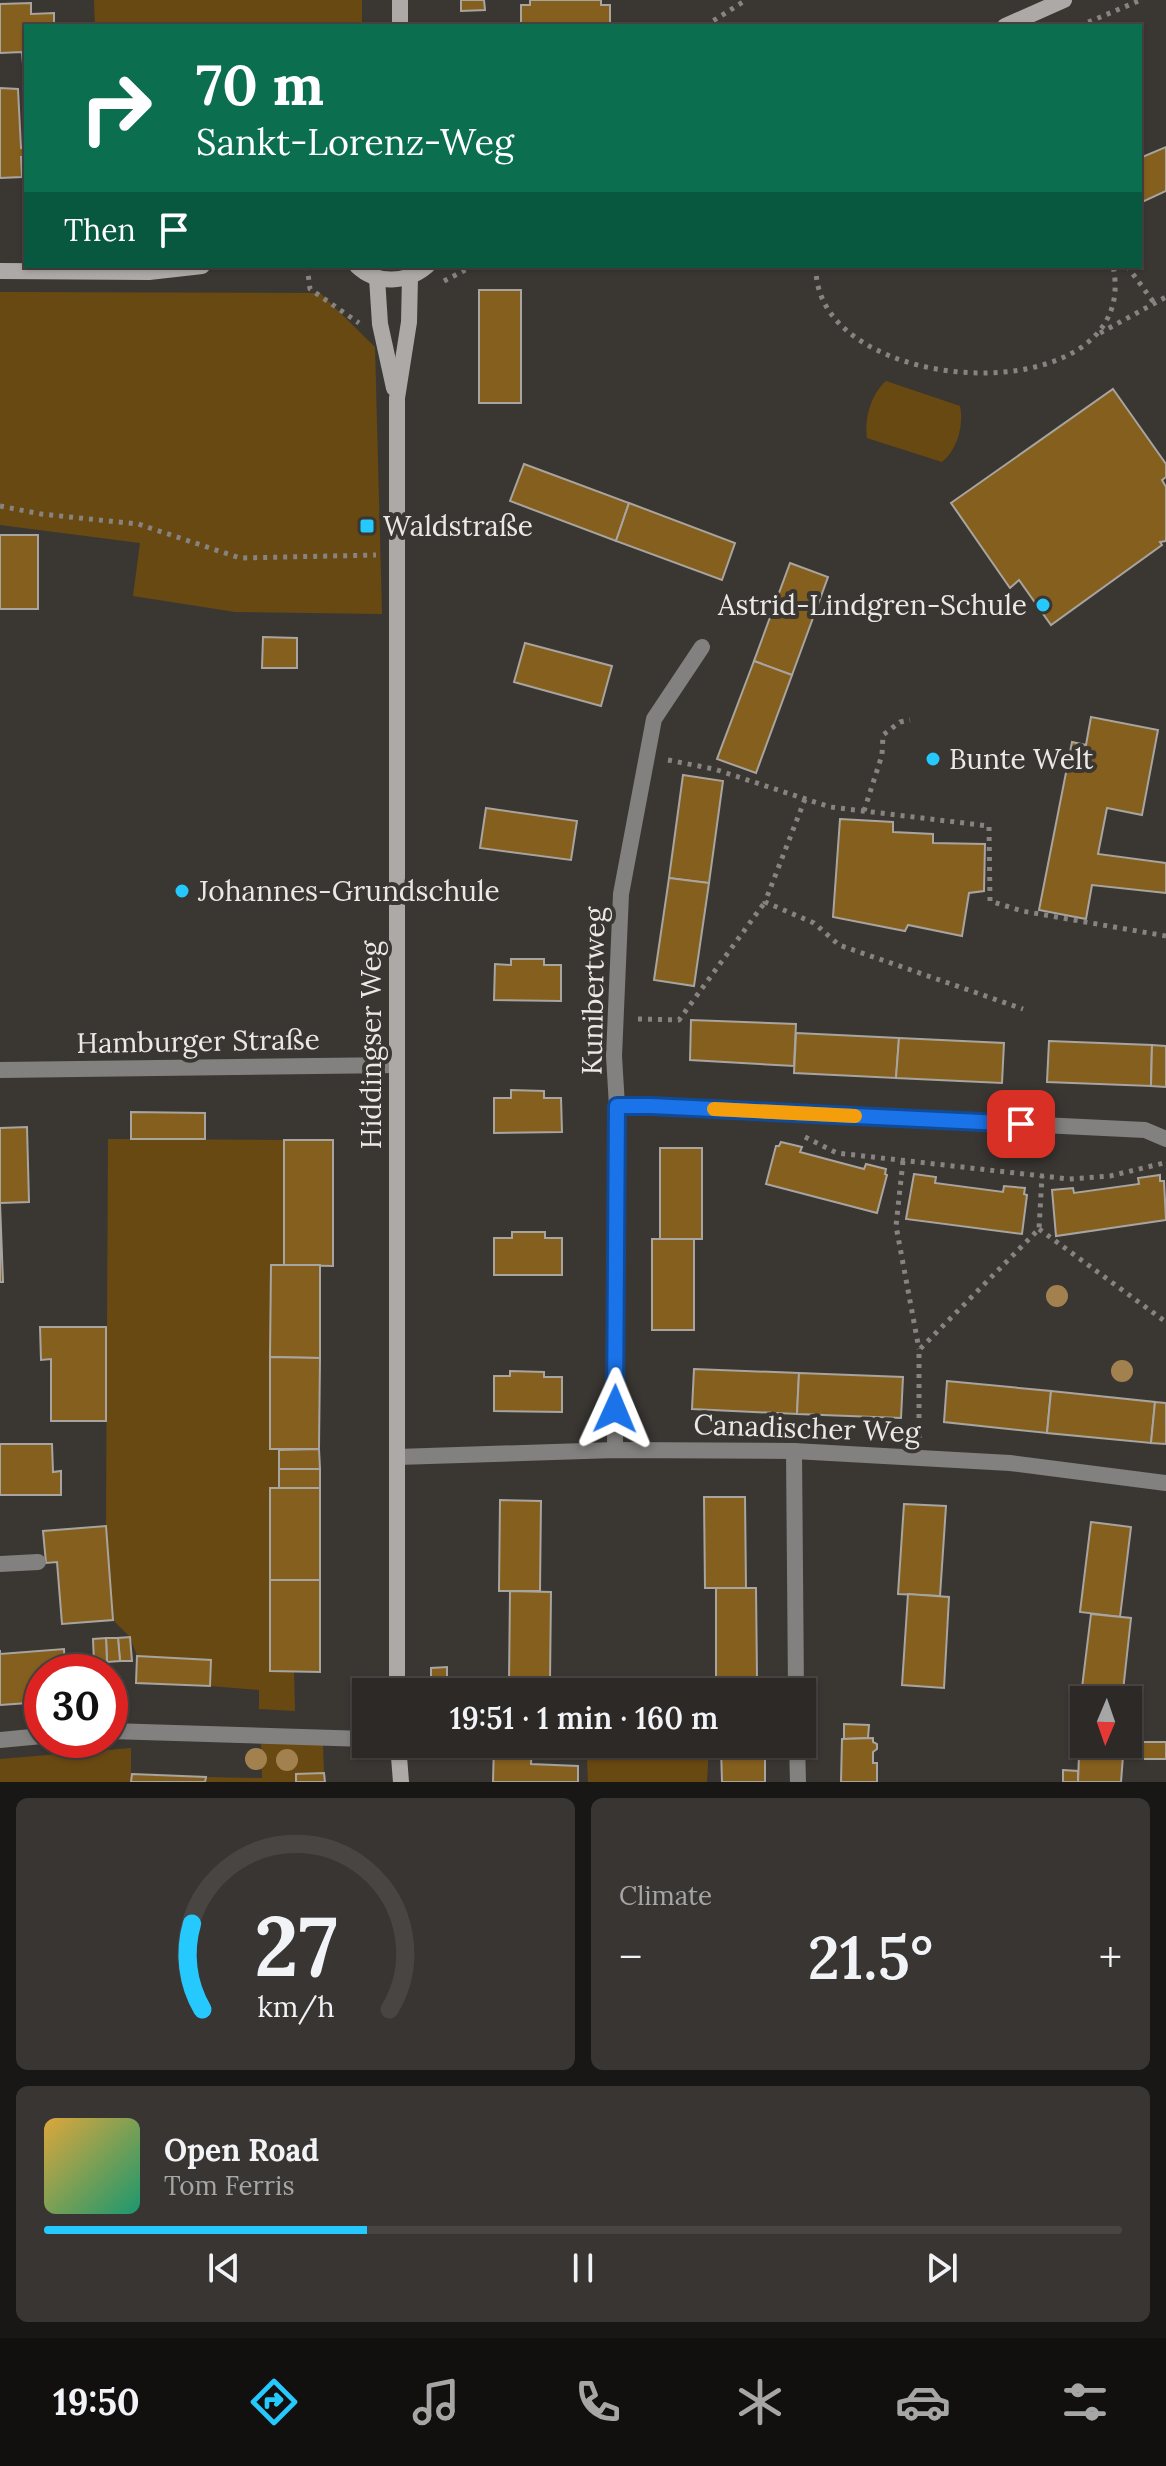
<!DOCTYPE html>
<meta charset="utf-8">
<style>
:root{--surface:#2c2926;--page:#383532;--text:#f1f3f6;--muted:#a6a6a7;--line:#484543;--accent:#25c9fe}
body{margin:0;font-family:Lora,serif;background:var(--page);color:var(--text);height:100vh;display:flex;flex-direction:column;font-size:30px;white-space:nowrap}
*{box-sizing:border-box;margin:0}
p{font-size:26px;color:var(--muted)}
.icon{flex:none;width:44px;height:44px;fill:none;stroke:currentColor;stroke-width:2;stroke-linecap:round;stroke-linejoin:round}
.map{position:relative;height:1782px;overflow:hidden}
.side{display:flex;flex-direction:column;gap:16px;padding:16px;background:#181715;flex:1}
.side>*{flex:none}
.guide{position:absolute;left:24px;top:24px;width:1118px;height:244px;border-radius:0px;box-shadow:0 2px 6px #0004,0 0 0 2px var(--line);background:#0b6e4f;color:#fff;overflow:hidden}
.needle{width:52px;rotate:182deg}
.controls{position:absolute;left:1070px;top:1686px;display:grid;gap:16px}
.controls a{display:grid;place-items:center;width:72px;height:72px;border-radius:0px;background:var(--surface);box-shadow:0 2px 6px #0004,0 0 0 2px var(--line);font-size:40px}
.speed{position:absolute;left:24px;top:1654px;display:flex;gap:16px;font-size:40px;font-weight:700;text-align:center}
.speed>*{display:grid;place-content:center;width:104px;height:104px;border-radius:50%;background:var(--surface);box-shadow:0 2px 6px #0004,0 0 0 2px var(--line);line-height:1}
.speed .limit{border:12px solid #d22;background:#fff;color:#111}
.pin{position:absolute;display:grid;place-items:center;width:68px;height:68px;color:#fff;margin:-34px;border-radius:16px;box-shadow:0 4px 12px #0006}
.me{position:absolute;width:88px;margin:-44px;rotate:1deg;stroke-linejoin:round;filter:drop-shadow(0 0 6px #0008)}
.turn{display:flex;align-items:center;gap:28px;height:168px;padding:0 40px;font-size:36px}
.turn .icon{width:104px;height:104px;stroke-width:2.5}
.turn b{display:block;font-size:56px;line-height:68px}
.then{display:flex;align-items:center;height:76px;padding:0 40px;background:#0003;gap:16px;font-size:30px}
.big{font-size:60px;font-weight:600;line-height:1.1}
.side .widget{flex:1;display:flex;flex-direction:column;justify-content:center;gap:12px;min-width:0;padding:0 28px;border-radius:12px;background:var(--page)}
.side .dial{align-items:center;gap:0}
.dial svg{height:208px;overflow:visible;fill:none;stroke:var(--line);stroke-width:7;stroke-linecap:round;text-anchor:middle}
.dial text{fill:var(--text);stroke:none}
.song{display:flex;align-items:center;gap:24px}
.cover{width:96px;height:96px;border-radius:12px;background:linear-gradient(135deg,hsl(40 70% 55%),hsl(160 70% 35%))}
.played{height:8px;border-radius:4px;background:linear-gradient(90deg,var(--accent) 30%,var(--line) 30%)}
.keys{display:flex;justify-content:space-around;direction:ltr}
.heat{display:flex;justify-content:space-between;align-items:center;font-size:44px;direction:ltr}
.side .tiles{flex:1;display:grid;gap:16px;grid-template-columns:1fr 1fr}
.widget:last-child{grid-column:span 2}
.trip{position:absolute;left:352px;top:1678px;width:464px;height:80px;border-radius:0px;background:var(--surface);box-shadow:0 2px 6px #0004,0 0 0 2px var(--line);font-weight:600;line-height:80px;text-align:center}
.tabs{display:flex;height:128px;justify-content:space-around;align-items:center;background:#12100f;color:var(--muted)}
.tabs .icon{width:56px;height:56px}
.tabs .selected{color:var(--accent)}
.tabs b{font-size:36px;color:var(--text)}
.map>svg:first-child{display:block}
.green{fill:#694912}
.building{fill:#855f1d;stroke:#a8a4a0;stroke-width:2}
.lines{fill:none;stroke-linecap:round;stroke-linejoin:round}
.path{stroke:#868380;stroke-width:5;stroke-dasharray:4 6;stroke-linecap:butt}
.service{stroke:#82817f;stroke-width:16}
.minor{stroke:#82817f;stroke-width:16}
.secondary{stroke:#aca9a6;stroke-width:16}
.tree{fill:#a2814f}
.route-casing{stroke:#114b97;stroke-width:20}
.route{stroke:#1a73e8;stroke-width:14}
.slow{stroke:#f59e0b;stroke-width:14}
.poi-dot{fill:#25c9fe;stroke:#3a3733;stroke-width:3}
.labels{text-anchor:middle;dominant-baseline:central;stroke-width:8;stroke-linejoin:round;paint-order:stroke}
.poi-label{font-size:28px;fill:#ebe9e7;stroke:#3a3733;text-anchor:start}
.street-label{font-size:28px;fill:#ebe9e7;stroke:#3a3733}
</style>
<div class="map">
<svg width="1166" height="1782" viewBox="0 0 1166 1782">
<rect width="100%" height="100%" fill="#3a3733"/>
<!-- green -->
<g class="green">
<polygon points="94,0 362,0 362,26 95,26"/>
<polygon points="0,292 320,293 375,347 382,614 235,612 133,596 140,543 0,525"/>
<path d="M886 381 960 406C964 425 957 450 942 462L867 438C864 419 871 394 886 381Z"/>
<polygon points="108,1139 284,1140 284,1265 271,1266 270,1449 279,1450 279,1488 270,1489 270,1671 294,1671 295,1711 259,1709 259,1690 210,1686 210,1660 137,1656 130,1637 113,1620 106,1526"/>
<polygon points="261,1741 323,1743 324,1773 296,1774 296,1782 205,1782 206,1777 262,1778"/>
<polygon points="550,1744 709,1744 707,1782 588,1782 587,1759 549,1757"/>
<polygon points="131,1748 131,1782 0,1782 0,1759"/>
</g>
<!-- building -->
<g class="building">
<polygon points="461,0 484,0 485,10 461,11"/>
<polygon points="530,0 601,0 601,5 610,5 610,26 521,26 521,5 530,5"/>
<polygon points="31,3 31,14 54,13 54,26 26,26 26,64 23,64 22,52 0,53 0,4"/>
<polygon points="0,88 18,89 21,148 26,147 26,157 21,157 22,177 0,178"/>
<polygon points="1166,147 1166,191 1140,203 1140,158"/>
<rect x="479" y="290" width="42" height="113"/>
<polygon points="1113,389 1166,464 1166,477 1162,480 1166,487 1166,541 1160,542 1162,545 1051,625 1019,580 1010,588 951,503"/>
<polygon points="524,464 629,503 616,541 510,501"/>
<polygon points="629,503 735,543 722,580 616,541"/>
<rect x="0" y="535" width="38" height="74"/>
<polygon points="790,563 828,577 792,675 754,661"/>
<polygon points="263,637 297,638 297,668 262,668"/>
<polygon points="525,643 612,666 601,706 514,682"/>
<polygon points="754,661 792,675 756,773 717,759"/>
<polygon points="1091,717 1158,730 1142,815 1107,808 1098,854 1166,863 1166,893 1092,885 1086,919 1039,910 1072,742 1086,745"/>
<polygon points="683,775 723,781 709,883 669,878"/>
<polygon points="486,808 577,821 571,860 480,848"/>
<polygon points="840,819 893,822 893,832 933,834 933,843 985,844 984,891 969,893 962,936 908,925 905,931 833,917"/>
<polygon points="669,878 709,883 694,986 654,980"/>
<polygon points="511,959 544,959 544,965 561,965 561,1001 494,1000 495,964 511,965"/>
<polygon points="691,1020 796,1024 794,1066 690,1060"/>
<polygon points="796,1033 899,1038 896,1078 794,1073"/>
<polygon points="899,1038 1004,1043 1002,1083 896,1078"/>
<polygon points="1049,1041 1152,1045 1151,1086 1047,1082"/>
<polygon points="1152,1045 1166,1046 1166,1087 1151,1086"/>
<polygon points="511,1090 544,1091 544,1098 561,1098 562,1132 494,1133 494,1098 511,1098"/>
<polygon points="131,1112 205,1113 205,1139 131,1139"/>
<polygon points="27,1127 29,1202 0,1203 0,1128"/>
<polygon points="284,1140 333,1140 333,1266 284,1265"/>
<polygon points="781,1142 802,1147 800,1152 864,1169 866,1164 886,1169 885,1174 887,1175 877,1213 766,1184 776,1146 779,1146"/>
<rect x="660" y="1148" width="42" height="91"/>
<polygon points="914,1174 936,1177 935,1183 1003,1192 1004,1186 1025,1188 1024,1194 1027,1195 1022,1234 906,1219"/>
<polygon points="1160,1175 1160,1181 1164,1181 1166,1220 1056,1236 1052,1190 1073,1188 1074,1193 1139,1184 1138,1178"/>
<polygon points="0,1203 3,1282 0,1282"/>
<polygon points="512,1232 545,1232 545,1238 562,1238 562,1275 494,1275 494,1238 512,1238"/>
<rect x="652" y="1239" width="42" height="91"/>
<polygon points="271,1265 320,1265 320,1358 270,1357"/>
<polygon points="40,1327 106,1327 106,1421 51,1421 51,1359 41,1360"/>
<polygon points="270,1357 320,1358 319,1449 270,1449"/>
<polygon points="694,1369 799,1373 797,1414 692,1409"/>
<polygon points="510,1371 544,1372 544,1377 562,1377 562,1412 494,1411 494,1376 510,1376"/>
<polygon points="799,1373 903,1377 901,1418 797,1414"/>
<polygon points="947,1381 1051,1391 1047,1433 944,1422"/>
<polygon points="1051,1391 1155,1402 1151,1443 1047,1433"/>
<polygon points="1155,1402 1166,1403 1166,1444 1151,1443"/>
<polygon points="0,1444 52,1444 53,1472 61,1471 61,1495 0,1495"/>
<polygon points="319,1449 320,1469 279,1469 279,1450"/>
<rect x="279" y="1469" width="41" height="19"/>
<rect x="270" y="1488" width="50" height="92"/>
<polygon points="704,1497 745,1497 746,1588 705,1588"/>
<polygon points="500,1500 541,1501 540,1591 499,1591"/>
<polygon points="904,1504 946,1506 940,1596 898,1594"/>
<polygon points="1091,1522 1131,1527 1120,1617 1080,1612"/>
<polygon points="106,1526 113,1620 62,1624 57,1562 46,1563 43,1531"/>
<polygon points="270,1580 320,1580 320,1672 270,1671"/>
<polygon points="716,1588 756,1588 757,1678 716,1678"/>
<polygon points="510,1591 551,1592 550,1682 509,1682"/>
<polygon points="908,1594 949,1597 944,1688 902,1685"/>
<polygon points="1091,1614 1131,1618 1122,1700 1084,1700 1084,1704 1080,1704"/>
<polygon points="130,1637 132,1661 120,1661 118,1638"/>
<polygon points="106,1638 118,1638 120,1661 107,1662"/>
<polygon points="106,1638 107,1662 94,1663 93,1639"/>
<polygon points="64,1649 65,1672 42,1672 42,1702 0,1705 0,1650 0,1654"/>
<polygon points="137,1656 211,1660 210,1686 136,1683"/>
<polygon points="447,1667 447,1692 431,1692 431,1668"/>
<polygon points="844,1724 869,1725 868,1738 844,1739"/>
<polygon points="873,1738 873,1742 877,1744 877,1749 873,1752 873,1763 877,1763 877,1782 841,1782 842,1739"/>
<rect x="1142" y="1742" width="24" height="17"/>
<polygon points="494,1744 532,1744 531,1764 578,1766 578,1782 493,1782"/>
<polygon points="721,1749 765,1749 765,1782 722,1782"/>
<polygon points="1079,1755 1123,1756 1121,1782 1078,1782"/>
<polygon points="1063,1770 1078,1771 1078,1782 1063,1782"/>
<polygon points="324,1773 325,1782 296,1782 296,1774"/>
<polygon points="132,1774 206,1777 205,1782 131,1782"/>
</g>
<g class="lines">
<!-- path -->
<g class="path">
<polyline points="705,26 746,0"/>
<polyline points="1079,26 1141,0"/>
<polyline points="307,266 310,289 359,323"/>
<path d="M816 266C812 400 1145 417 1113 266"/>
<polyline points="1127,266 1155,304"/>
<polyline points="444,281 473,266"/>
<polyline points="1100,333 1166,297"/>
<polyline points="0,506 41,514 138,524 240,558 376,555"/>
<polyline points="668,760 714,769 830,807 989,826 990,901 1022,911 1166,936"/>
<polyline points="805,799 765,902 814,923 839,945 1023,1009"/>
<polyline points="864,811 882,755 883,735 900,722 910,720"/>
<polyline points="638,1019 679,1020 765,902"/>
<polyline points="805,1137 837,1153 1069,1179 1110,1176 1164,1163"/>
<polyline points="903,1161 896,1226 919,1349"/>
<polyline points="1039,1229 1166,1322"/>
<polyline points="919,1438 919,1350 1039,1229 1042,1176"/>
</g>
<!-- service -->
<polyline class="service" points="0,1564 38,1562"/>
<!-- minor -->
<g class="minor">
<polyline points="0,1070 397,1065"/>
<polyline points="617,1106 651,1106 1145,1130 1166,1139"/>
<polyline points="615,1450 617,1106 614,1056 621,894 654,719 702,647"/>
<polyline points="794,1451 796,1692"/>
<polyline points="397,1457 615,1450 794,1451 1010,1463 1166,1483"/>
<polyline points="110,1731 366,1739"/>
<polyline points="0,1740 42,1736"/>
<polyline points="797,1744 798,1782"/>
</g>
<!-- secondary -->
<g class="secondary">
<polyline points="400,26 400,0"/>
<polyline points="1005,26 1064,0"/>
<path d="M357 266C377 285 407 283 427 266"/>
<polyline points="0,271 149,272 202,266"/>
<polyline points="377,278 380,324 394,388"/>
<polyline points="397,1692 397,398 409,322 410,277"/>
<polyline points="398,1744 401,1782"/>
</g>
</g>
<!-- trees -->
<g class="tree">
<circle cx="1057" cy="1296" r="11"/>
<circle cx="1122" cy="1371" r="11"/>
<circle cx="256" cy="1759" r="11"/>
<circle cx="287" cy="1760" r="11"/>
</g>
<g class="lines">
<!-- route casing -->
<g class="route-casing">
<polyline id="route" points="615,1409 617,1106 651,1106 1021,1124"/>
</g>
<!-- route -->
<use href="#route" class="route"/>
<!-- slow -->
<polyline class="slow" points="714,1109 855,1116"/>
</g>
<!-- markers -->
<g class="poi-dot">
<rect x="359" y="518" width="16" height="16" rx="4"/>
<circle cx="1043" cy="605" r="8"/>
<circle cx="933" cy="759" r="8"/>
<circle cx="182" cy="891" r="8"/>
</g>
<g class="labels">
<!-- poi labels -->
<g class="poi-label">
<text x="383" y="526">Waldstraße</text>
<text x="1027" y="605" text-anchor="end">Astrid-Lindgren-Schule</text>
<text x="949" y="759">Bunte Welt</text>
<text x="198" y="891">Johannes-Grundschule</text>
</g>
<!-- street labels -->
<g class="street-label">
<text transform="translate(593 991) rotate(-89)">Kunibertweg</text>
<text transform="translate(198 1041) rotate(-1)">Hamburger Straße</text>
<text transform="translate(371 1045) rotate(-90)">Hiddingser Weg</text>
<text transform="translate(807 1428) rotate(2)">Canadischer Weg</text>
</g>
</g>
</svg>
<div class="controls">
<a><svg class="needle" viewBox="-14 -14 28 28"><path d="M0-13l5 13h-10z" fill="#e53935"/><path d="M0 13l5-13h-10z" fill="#a6a6a7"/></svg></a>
</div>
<div class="speed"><div class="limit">30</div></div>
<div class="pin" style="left:1021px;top:1124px;background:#d93025"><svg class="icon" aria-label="arrive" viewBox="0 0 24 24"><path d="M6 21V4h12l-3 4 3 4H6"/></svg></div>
<svg class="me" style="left:615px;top:1409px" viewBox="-20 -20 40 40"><path d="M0-17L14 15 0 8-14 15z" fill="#1a73e8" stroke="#fff" stroke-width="4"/></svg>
<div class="trip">19:51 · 1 min · 160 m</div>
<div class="guide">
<div class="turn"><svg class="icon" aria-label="right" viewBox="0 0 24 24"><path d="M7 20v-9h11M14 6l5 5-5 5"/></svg><div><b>70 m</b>Sankt-Lorenz-Weg</div></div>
<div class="then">Then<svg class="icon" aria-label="arrive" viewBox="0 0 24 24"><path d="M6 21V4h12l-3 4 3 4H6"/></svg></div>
</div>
</div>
<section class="side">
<div class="tiles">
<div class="widget dial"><svg viewBox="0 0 100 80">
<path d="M14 69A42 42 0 1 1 86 69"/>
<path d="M14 69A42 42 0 0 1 10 36" stroke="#25c9fe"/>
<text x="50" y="56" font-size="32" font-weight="700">27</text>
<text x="50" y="72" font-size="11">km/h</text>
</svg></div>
<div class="widget"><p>Climate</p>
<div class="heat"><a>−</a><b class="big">21.5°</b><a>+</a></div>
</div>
<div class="widget">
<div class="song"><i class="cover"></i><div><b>Open Road</b><p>Tom Ferris</p></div></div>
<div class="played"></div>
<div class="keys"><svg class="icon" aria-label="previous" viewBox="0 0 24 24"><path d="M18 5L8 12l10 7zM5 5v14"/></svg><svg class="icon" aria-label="pause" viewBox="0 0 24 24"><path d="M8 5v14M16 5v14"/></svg><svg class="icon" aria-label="next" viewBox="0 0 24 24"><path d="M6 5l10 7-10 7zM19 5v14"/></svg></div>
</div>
</div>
</section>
<nav class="tabs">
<b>19:50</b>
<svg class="icon selected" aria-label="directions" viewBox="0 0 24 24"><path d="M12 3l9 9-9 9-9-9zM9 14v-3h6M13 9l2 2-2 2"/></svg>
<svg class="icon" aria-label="music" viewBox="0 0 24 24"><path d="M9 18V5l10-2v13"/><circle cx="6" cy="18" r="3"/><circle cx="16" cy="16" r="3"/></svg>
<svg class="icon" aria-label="phone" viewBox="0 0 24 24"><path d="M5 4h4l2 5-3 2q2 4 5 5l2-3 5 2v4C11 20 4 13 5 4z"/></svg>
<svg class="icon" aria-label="climate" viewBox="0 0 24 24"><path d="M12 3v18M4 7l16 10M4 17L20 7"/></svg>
<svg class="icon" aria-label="car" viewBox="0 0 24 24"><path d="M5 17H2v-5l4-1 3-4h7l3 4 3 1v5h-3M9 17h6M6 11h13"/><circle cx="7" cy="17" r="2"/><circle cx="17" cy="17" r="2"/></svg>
<svg class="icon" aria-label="filters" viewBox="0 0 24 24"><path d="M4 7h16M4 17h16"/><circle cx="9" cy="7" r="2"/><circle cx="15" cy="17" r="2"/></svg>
</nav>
